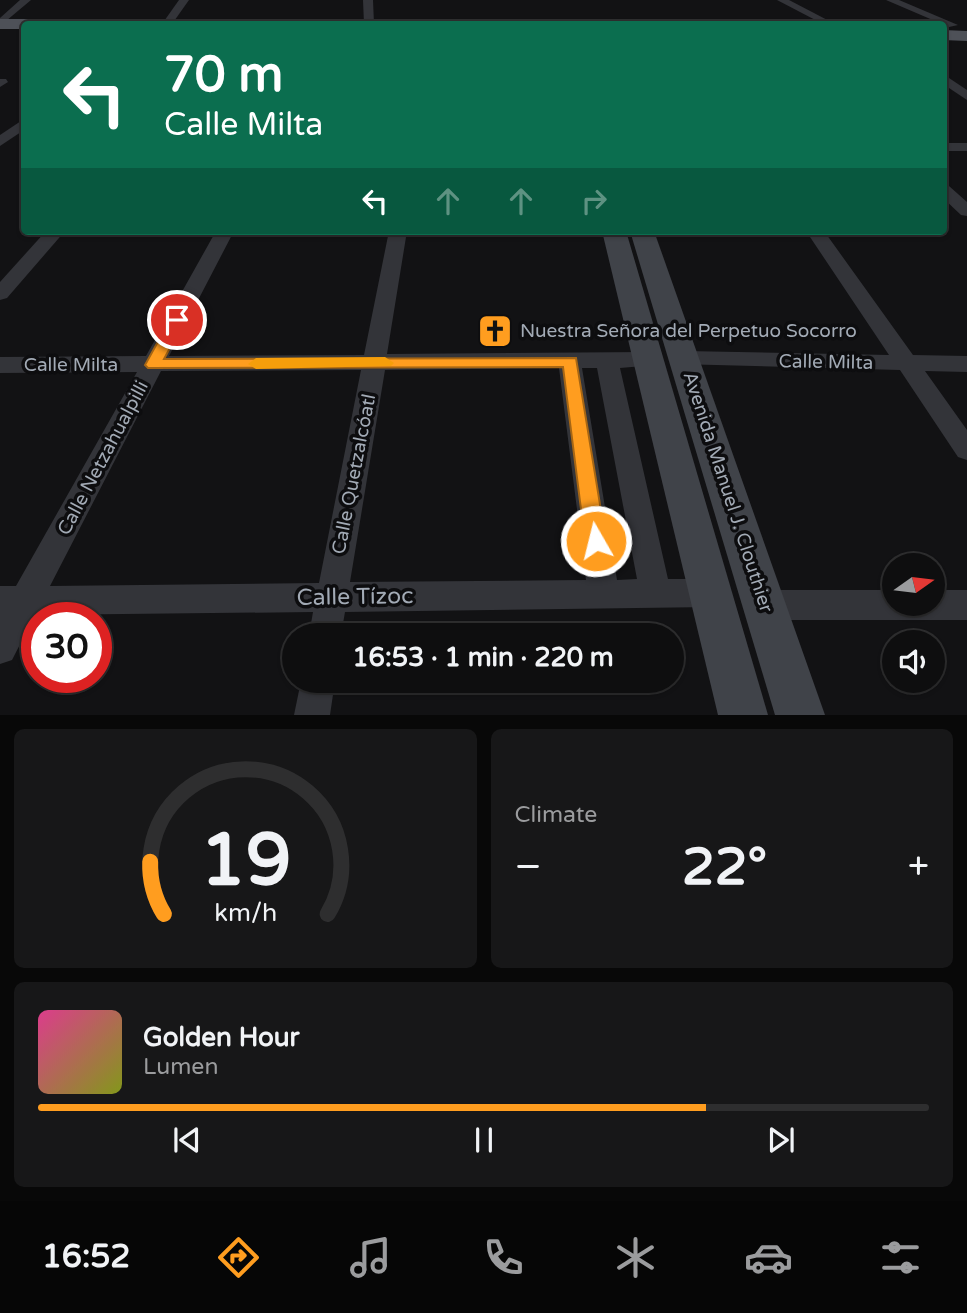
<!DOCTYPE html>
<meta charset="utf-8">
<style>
:root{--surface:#0e0e0f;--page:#171718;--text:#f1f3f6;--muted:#9b9c9e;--line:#2e2e2f;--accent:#ff9d1f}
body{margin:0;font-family:"Varela Round",sans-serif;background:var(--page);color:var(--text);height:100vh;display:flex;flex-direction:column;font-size:26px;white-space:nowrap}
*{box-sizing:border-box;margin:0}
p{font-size:23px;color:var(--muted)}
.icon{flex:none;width:38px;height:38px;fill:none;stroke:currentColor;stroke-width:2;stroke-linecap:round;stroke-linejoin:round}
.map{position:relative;height:715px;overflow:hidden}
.drawer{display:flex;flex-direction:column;gap:14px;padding:14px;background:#080808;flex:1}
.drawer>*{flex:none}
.top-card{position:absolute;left:21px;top:21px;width:926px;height:214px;border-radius:7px;box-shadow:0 2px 5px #0004,0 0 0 2px var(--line);background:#0b6e4f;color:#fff;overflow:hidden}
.needle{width:46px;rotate:76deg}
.controls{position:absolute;left:882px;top:553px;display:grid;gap:14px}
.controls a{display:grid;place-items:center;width:63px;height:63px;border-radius:50%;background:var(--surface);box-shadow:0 2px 5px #0004,0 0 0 2px var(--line);font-size:35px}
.speed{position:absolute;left:21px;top:602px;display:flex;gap:14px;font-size:35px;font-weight:700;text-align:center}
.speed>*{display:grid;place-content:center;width:91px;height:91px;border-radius:50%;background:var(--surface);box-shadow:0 2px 5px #0004,0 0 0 2px var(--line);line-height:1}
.speed .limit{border:10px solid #d22;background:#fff;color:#111}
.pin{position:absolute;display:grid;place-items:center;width:60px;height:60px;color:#fff;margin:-30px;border:4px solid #fff;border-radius:50%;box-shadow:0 2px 7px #0007}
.me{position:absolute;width:77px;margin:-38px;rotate:352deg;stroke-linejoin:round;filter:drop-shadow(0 0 5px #0008)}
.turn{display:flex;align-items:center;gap:24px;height:147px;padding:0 28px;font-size:32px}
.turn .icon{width:91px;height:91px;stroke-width:2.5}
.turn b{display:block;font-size:49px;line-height:60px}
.lanes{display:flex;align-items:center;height:66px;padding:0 28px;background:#0003;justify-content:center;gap:35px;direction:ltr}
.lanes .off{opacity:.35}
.big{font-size:52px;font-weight:800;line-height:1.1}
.drawer .widget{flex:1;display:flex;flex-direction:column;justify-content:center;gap:10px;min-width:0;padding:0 24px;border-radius:10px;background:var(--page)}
.drawer .dial{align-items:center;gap:0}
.dial svg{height:182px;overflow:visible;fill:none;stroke:var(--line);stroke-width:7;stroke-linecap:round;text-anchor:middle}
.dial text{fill:var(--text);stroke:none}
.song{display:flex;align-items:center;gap:21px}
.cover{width:84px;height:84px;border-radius:10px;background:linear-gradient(135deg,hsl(330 70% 55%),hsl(70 70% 35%))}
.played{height:7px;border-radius:4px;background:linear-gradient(90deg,var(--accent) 75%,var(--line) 75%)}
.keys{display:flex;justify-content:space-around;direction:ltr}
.heat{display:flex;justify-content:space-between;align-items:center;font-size:38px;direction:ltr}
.drawer .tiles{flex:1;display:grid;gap:14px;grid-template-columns:1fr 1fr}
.widget:last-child{grid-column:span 2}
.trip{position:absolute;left:282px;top:623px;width:402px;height:70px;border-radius:35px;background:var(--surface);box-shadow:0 2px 5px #0004,0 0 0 2px var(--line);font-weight:800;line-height:70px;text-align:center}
.tabs{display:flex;height:112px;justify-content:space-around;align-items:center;background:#060606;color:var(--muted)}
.tabs .icon{width:49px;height:49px}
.tabs .selected{color:var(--accent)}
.tabs b{font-size:32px;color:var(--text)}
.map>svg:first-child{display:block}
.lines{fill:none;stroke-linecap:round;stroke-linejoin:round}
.street{fill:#333439;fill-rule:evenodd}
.secondary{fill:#404349;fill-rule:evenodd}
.primary{fill:#4e5158;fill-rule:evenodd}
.route{fill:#ff9d1f;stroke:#a66614;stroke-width:2}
.slow{fill:#f59e0b}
.labels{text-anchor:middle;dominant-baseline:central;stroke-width:7;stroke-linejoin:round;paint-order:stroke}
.poi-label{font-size:19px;fill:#a2aab5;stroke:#0d0d0f;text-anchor:start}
.street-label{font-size:19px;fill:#a2aab5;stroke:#0d0d0f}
.near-street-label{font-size:23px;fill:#a2aab5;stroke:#0d0d0f}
</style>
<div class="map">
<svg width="967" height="715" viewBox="0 0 967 715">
<rect width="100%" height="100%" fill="#121214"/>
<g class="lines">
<!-- street -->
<g class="street">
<polygon points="20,0 31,0 0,26 0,18"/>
<polygon points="179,0 189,0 172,24 162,24"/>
<polygon points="363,0 373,0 374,24 364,24"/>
<polygon points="777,0 789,0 835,24 823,24"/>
<polygon points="886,0 899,0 958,25 949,27"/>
<polygon points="943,74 967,90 967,100 943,84"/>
<polygon points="0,79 6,79 8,82 0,87"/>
<polygon points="24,119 24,130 0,146 0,135"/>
<rect x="943" y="143" width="24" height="8"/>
<polygon points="943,184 949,186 967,202 967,216 961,215 943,198"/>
<polygon points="46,231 65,231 7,298 0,300 0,282"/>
<path d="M216 231H234L169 356 364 355 389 231H407L387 354 647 352 655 355 658 360 655 365 620 368 668 579H711L722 583 727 593 722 603 711 607 345 612 341 635H309L313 612 35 615 12 660 0 664V586H16L137 372 0 373V357L146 356ZM559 368 586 580 350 582 385 370ZM582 368H597L637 579 617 580ZM361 370 319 583 50 586 161 371Z"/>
<polygon points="806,231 824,231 913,355 967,356 967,372 925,371 967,430 967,460 958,457 900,370 677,364 674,359 677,354 685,351 889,355"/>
<polygon points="764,590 894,590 894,604 933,604 933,590 967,590 967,620 764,620 753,615 748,605 753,595"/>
<polygon points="301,681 335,681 330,715 294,715"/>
</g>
<!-- secondary -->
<g class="secondary">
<polygon points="255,20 882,20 889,24 248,24"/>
<polygon points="602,231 626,231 768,715 718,715"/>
<polygon points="630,231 654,231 825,715 775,715"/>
</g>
<!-- primary -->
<g class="primary">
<polygon points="0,19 79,19 87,24 24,24 24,29 0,29"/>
<polygon points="943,30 967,31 967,41 943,40"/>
</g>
</g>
<!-- route -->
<polygon class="route" points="177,315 185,320 164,359 576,358 606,541 603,547 596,550 588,547 585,541 563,367 148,368 145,365 170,320"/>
<!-- slow -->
<polygon class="slow" points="385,357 394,363 391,366 256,369 248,364 256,358"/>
<!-- icons -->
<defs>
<g id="church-square" transform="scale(1.75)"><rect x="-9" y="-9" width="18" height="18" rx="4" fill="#ff9d1f" stroke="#0d0d0f"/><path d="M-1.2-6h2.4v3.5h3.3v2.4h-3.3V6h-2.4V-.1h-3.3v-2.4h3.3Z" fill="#111"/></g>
</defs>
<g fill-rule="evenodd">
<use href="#church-square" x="495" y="331"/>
</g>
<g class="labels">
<!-- poi labels -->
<g class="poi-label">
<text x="520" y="331">Nuestra Señora del Perpetuo Socorro</text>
</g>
<!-- street labels -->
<g class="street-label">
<text transform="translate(826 362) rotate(1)">Calle Milta</text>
<text x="71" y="365">Calle Milta</text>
<text transform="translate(103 458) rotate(-62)">Calle Netzahualpilli</text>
<text transform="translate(354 474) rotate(-79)">Calle Quetzalcóatl</text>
<text transform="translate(728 492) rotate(72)">Avenida Manuel J. Clouthier</text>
</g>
<!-- near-street labels -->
<g class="near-street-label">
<text transform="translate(355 597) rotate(-1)">Calle Tízoc</text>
</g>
</g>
</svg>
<div class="controls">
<a><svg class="needle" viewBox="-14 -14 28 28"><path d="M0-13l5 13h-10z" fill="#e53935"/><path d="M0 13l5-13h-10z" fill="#9b9c9e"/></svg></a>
<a><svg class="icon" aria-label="sound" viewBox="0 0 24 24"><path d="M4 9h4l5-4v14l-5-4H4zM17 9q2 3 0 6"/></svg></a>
</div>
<div class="speed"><div class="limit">30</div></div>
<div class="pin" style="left:177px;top:320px;background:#d93025"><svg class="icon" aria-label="arrive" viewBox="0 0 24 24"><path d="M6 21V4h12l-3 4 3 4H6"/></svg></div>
<svg class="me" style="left:596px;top:541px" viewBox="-20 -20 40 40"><circle r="17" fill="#ff9d1f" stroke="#fff" stroke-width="3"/><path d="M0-11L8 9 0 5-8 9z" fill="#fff"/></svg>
<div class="trip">16:53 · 1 min · 220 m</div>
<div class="top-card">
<div class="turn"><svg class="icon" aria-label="left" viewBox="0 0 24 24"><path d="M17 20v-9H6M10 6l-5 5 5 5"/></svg><div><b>70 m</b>Calle Milta</div></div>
<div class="lanes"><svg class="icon" aria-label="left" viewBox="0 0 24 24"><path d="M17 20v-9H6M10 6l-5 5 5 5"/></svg><svg class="icon off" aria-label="ahead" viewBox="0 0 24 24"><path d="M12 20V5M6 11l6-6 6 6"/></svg><svg class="icon off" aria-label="ahead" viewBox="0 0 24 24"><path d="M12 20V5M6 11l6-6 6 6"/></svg><svg class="icon off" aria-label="right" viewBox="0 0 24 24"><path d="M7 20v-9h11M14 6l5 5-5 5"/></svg></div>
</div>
</div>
<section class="drawer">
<div class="tiles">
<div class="widget dial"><svg viewBox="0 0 100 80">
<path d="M14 69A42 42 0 1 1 86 69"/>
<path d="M14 69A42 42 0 0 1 8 46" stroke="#ff9d1f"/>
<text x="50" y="56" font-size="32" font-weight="700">19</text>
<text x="50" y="72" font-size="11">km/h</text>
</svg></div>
<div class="widget"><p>Climate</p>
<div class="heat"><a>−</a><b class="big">22°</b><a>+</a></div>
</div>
<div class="widget">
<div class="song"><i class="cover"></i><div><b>Golden Hour</b><p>Lumen</p></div></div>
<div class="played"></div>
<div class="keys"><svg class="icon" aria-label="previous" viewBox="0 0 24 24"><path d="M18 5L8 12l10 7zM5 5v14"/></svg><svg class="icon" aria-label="pause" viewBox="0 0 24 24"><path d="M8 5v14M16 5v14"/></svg><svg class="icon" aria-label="next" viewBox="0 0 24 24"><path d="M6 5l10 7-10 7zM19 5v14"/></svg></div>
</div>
</div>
</section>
<nav class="tabs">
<b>16:52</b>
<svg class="icon selected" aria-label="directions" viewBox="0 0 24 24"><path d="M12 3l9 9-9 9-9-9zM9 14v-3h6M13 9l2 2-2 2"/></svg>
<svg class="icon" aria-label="music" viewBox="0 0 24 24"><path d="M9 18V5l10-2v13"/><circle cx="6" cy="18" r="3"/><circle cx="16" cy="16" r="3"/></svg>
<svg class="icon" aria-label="phone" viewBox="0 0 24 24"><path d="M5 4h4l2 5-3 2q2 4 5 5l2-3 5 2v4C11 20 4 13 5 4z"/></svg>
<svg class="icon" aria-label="climate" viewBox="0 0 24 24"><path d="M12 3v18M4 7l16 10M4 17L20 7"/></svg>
<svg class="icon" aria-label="car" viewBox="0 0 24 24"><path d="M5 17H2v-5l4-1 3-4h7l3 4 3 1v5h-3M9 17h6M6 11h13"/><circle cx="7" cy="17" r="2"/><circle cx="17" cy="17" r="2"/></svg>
<svg class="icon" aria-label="filters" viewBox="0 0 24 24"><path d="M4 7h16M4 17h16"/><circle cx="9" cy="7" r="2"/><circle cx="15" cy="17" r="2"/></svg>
</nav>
